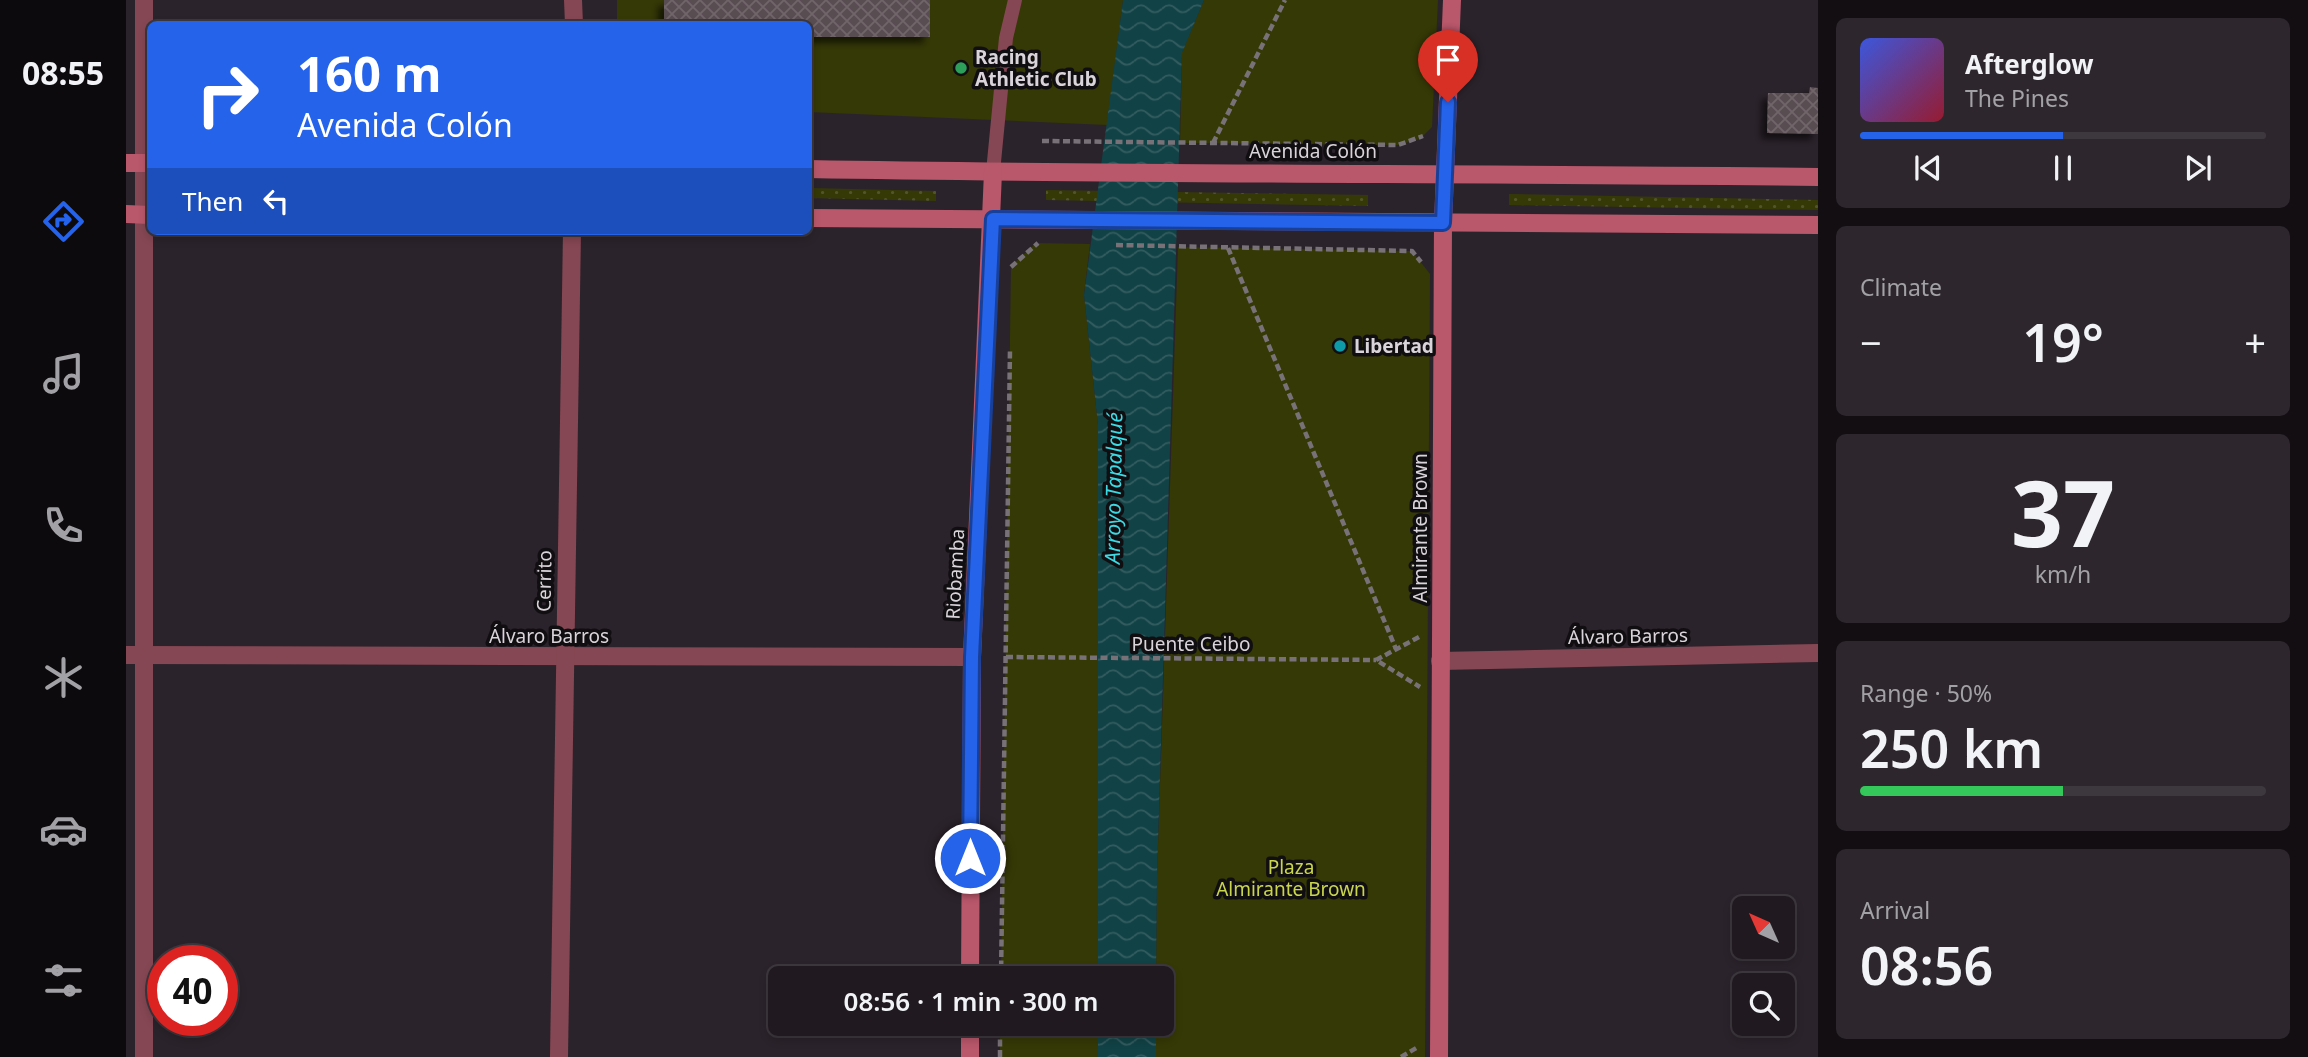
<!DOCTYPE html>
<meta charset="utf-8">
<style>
:root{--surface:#201a20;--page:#2d272d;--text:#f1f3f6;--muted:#a2a1a5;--line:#3d383e;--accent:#2563eb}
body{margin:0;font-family:"Noto Sans",sans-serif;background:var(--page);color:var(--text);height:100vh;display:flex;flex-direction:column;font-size:26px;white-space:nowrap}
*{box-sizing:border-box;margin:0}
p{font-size:23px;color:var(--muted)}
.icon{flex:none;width:38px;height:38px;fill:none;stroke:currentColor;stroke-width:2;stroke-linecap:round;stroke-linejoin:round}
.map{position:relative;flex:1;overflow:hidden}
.panel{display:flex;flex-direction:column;gap:18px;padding:18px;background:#120e12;width:490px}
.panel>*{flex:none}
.top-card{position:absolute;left:21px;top:21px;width:665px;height:214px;border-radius:10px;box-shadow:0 4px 10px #0003,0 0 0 2px var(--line);background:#2563eb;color:#fff;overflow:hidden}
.needle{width:46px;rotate:315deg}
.buttons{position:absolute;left:1606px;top:896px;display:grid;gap:14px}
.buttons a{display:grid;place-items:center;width:63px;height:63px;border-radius:10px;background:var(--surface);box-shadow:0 4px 10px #0003,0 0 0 2px var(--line);font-size:35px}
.speed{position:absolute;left:21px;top:945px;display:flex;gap:14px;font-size:35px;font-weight:700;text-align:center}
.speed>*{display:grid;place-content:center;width:91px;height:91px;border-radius:50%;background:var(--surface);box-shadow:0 4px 10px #0003,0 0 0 2px var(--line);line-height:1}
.speed .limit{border:10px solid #d22;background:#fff;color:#111}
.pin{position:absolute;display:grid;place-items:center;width:60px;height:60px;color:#fff;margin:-72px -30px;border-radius:50% 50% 50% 0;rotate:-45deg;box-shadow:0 0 7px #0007}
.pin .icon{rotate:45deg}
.me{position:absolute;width:77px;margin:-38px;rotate:0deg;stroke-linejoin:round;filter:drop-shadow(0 0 5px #0008)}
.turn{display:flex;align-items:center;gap:24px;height:147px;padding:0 35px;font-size:32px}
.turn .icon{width:91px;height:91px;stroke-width:2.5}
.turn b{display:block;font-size:49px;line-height:60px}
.then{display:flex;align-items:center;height:66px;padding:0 35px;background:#0003;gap:14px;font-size:26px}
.big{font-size:52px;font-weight:600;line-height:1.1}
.panel .tile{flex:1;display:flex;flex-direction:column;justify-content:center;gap:10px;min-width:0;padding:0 24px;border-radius:10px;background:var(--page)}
.panel .dial{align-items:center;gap:0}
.dial b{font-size:91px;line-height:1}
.song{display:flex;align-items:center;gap:21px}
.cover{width:84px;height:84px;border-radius:10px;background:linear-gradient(135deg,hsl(230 70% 55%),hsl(350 70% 35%))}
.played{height:7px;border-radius:4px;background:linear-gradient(90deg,var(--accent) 50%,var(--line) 50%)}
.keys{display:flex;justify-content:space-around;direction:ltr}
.heat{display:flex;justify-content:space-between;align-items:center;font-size:38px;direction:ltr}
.charge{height:10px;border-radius:5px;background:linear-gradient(90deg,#34c759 50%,var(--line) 0)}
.trip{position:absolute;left:642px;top:966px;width:406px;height:70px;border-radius:10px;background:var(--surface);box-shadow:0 4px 10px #0003,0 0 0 2px var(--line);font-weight:600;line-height:70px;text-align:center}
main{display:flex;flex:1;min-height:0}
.dock{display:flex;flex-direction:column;width:126px;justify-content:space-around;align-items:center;background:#0d0a0d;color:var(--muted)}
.dock .icon{width:49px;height:49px}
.dock .on{color:var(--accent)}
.dock b{font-size:32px;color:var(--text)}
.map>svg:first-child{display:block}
.grass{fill:url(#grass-dots)}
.park{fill:#353906}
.water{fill:url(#water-waves)}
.building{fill:url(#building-cross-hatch);filter:url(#shadow)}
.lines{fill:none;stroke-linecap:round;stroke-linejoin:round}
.path{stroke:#787278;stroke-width:4.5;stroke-dasharray:7 3.5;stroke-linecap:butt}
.lane{stroke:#854753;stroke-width:14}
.street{stroke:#854753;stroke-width:18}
.secondary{stroke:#b9576b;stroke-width:18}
.route-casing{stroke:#184099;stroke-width:18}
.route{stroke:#2563eb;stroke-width:12}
.leisure-dot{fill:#2e9e5b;stroke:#110e11;stroke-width:2.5}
.culture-dot{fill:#0f9aa8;stroke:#110e11;stroke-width:2.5}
.labels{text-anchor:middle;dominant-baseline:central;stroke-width:7;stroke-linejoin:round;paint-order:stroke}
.poi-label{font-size:19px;font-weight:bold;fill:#d9d4d9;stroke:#110e11;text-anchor:start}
.street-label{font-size:19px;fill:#d9d4d9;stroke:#110e11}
.park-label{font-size:19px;fill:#c9d64d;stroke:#110e11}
.water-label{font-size:21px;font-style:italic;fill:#3ad9e3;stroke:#110e11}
</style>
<main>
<nav class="dock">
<b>08:55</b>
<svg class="icon on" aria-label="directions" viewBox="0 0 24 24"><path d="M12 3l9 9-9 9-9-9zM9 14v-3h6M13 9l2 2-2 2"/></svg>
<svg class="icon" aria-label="music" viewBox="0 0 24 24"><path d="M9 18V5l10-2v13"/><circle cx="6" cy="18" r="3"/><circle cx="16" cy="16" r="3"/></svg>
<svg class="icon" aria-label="phone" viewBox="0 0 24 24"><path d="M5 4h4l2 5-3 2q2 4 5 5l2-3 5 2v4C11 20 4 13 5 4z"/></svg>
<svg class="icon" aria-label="climate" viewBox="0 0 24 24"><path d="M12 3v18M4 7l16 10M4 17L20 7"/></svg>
<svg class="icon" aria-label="car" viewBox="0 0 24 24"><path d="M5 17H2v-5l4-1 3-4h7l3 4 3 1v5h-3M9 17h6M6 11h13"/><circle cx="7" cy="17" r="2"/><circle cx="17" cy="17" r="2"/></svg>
<svg class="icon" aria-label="filters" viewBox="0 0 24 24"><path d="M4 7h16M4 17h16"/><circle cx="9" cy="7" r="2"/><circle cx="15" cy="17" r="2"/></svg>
</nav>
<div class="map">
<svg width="1692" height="1057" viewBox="0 0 1692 1057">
<defs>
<pattern id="grass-dots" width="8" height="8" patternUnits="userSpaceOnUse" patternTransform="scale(1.75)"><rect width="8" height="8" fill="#353906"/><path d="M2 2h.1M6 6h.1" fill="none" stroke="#52552a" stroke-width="1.8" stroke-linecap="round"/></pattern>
<pattern id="water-waves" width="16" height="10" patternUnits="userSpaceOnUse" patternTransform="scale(1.75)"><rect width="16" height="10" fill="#114246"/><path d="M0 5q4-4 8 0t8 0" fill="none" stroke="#335c60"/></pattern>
<pattern id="building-cross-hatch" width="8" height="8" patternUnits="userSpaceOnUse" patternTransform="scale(1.75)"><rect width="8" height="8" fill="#594d51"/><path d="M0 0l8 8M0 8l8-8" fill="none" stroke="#706669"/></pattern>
<filter id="shadow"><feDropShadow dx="-6" dy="6" stdDeviation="3.5" flood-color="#0009"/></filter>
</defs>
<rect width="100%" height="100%" fill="#2b232b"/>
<!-- grass -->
<g class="grass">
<polygon points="683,188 810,191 810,201 683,198"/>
<polygon points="920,190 1242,195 1242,206 920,200"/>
<polygon points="1383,194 1692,200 1692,210 1383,205"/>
</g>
<!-- park -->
<g class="park">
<polygon points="491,0 997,0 981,125 683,112 682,24 491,24"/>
<polygon points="1078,0 1312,0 1306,127 1294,139 1272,145 1054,143 1056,52"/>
<polygon points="910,243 964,244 958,295 972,425 972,978 875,978 885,266"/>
<polygon points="1052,247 1286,251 1304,274 1299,1057 1030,1057 1030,1024 1036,1024 1036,978 1030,978 1031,875"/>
<rect x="874" y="1024" width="98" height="33"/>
</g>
<!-- water -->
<g class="water">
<polygon points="997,0 1078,0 1056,53 1031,875 1030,978 972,978 972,425 958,295"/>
<rect x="972" y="1024" width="58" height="33"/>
</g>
<!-- building -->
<g class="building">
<polygon points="538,0 804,0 804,37 682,37 682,24 538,24"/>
<polygon points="1684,87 1692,88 1692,134 1641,133 1642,93 1683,93"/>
</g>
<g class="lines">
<!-- path -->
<g class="path">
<polyline points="916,141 1272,145 1297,136"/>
<polyline points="1087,143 1159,0"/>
<polyline points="990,245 1286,251 1295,262"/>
<polyline points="1102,248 1270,649"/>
<polyline points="885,267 912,243"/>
<polyline points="1293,637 1250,660 1294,687"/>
<polyline points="880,657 1250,660"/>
<polyline points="875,978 884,349"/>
<polyline points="874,1057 874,1024"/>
<polyline points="1275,1057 1292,1047"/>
</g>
<!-- lane -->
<polyline class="lane" points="867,172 880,38 889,0"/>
<!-- street -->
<g class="street">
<polyline points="447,0 448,24"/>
<polyline points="0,655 846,657"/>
<polyline points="1314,661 1692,653"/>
<polyline points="18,1057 18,0"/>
<polyline points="433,1057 446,231"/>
</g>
<!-- secondary -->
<g class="secondary">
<polyline points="0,163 24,163"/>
<path d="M682 169C1019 175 1355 173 1692 177"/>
<polyline points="0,214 24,215"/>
<polyline points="682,218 1692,225"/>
<polyline points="844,978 846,657 867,172"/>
<polyline points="844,1057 844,1024"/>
<polyline points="1313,1057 1317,223 1326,0"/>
</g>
</g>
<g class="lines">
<!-- route casing -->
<g class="route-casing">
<polyline id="route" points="844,858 846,657 867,219 1317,223 1322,102"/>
</g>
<!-- route -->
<use href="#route" class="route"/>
</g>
<!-- markers -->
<circle class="leisure-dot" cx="835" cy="68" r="7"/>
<circle class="culture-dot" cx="1214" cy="346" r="7"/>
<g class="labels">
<!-- poi labels -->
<g class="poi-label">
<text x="849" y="57">Racing<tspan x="849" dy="22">Athletic Club</tspan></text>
<text x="1228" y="346">Libertad</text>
</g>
<!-- street labels -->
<g class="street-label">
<text x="1187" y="151">Avenida Colón</text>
<text transform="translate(1294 528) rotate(-90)">Almirante Brown</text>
<text transform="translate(829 574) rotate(-87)">Riobamba</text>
<text transform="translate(418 581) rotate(-89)">Cerrito</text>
<text x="423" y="636">Álvaro Barros</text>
<text transform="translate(1502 636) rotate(-1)">Álvaro Barros</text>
<text x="1065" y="644">Puente Ceibo</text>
</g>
<!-- park labels -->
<g class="park-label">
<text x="1165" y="867">Plaza<tspan x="1165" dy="22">Almirante Brown</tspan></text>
</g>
<!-- water labels -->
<g class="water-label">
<text transform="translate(987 488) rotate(-89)">Arroyo Tapalqué</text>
</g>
</g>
</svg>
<div class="buttons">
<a><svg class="needle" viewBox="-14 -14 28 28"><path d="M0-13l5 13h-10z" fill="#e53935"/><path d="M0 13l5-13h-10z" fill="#a2a1a5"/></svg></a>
<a><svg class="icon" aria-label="search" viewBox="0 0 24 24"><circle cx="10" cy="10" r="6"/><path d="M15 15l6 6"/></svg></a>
</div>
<div class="speed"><div class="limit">40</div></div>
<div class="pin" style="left:1322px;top:102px;background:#d93025"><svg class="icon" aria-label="arrive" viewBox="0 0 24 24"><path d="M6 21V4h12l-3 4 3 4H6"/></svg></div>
<svg class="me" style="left:844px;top:858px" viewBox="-20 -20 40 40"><circle r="17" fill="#2563eb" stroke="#fff" stroke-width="3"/><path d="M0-11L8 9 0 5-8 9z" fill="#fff"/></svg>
<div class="trip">08:56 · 1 min · 300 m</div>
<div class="top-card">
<div class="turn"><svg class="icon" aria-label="right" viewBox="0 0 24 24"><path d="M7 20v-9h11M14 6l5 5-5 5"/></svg><div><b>160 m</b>Avenida Colón</div></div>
<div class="then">Then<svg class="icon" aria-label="left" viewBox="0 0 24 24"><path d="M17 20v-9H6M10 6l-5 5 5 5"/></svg></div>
</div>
</div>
<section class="panel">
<div class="tile">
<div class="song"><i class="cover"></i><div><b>Afterglow</b><p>The Pines</p></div></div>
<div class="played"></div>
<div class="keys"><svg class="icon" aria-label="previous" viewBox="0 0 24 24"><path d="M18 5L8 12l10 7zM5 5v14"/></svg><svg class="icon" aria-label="pause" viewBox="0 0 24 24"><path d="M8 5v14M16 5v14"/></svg><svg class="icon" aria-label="next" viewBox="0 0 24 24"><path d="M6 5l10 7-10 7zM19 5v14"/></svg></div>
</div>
<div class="tile"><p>Climate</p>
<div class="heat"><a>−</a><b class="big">19°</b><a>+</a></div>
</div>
<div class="tile dial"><b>37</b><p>km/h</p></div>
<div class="tile"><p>Range · 50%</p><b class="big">250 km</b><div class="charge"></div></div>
<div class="tile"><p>Arrival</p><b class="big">08:56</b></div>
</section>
</main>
